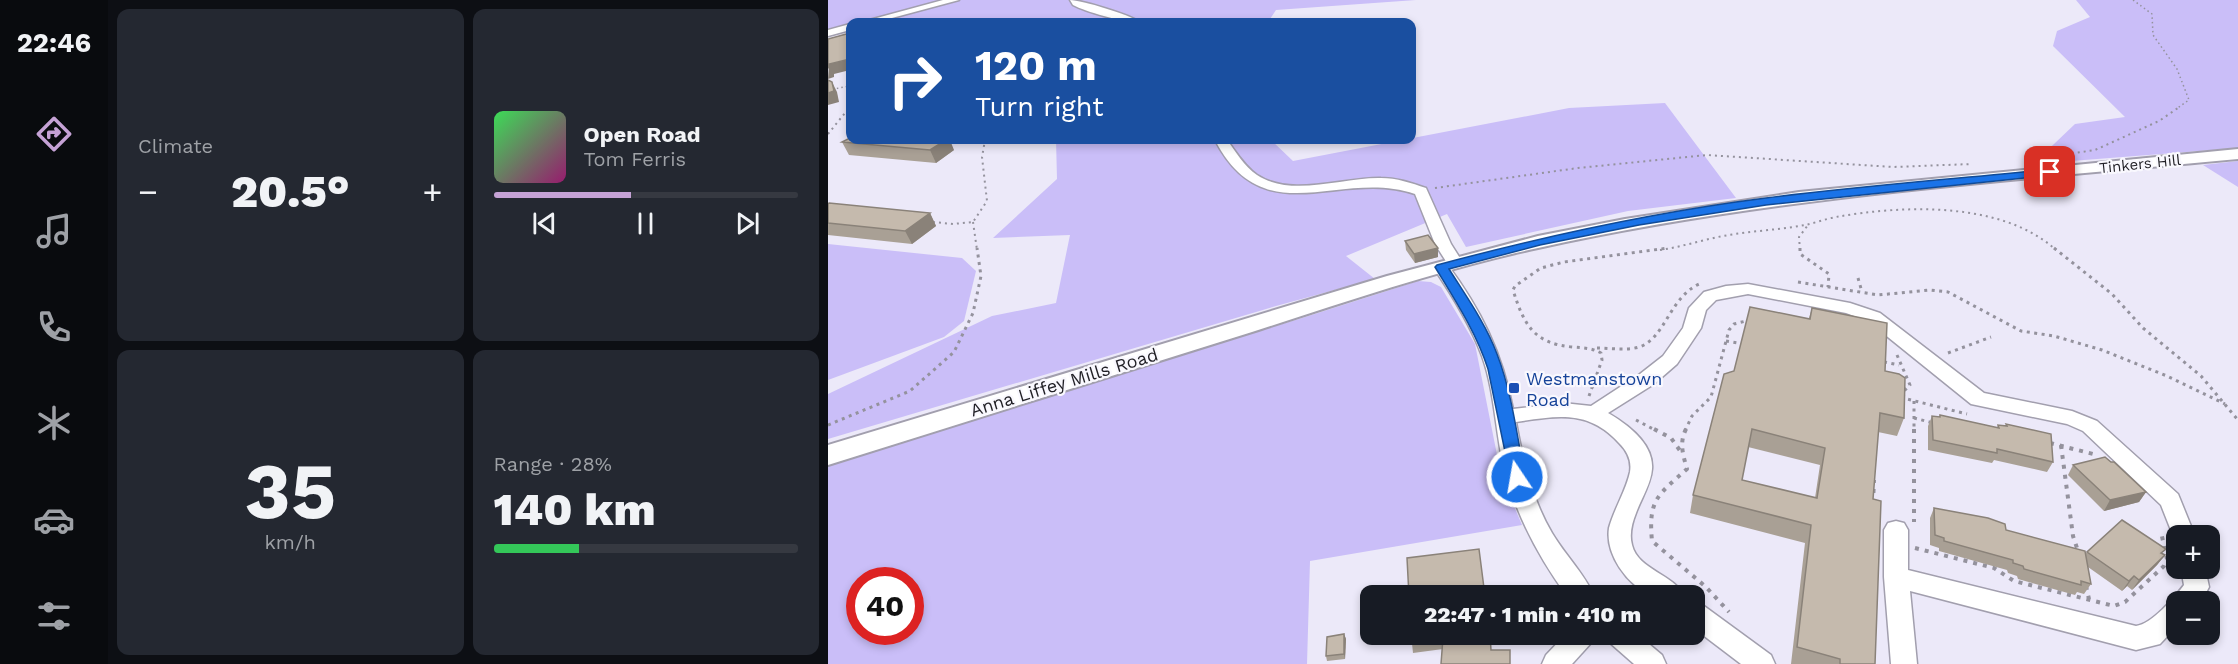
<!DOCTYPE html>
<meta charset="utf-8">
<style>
:root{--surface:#171b24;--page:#242831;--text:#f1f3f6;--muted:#9ea1a6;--line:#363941;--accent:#c5a2d5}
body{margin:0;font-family:"Work Sans",sans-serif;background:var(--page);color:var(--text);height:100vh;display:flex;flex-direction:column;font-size:22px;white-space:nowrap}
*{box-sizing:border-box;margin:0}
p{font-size:20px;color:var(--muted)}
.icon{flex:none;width:33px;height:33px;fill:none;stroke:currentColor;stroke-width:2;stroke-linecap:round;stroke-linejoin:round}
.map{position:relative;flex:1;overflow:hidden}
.details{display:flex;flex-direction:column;gap:9px;padding:9px;background:#0d0f14;width:720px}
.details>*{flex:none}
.banner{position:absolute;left:18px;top:18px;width:570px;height:126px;border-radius:12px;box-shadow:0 3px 9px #0003;background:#1a4fa0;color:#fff;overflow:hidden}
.controls{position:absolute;left:1338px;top:525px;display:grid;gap:12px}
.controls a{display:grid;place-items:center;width:54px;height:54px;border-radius:12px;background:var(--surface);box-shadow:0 3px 9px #0003;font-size:30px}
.speed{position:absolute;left:18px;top:567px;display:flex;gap:12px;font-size:30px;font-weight:700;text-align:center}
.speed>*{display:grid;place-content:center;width:78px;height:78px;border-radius:50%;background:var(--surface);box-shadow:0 3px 9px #0003;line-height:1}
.speed .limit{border:9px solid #d22;background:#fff;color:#111}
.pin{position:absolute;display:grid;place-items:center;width:51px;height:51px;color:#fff;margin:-26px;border-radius:12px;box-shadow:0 3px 9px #0006}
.me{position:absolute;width:66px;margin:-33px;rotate:348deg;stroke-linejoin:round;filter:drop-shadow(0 0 4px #0008)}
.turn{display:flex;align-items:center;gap:21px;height:126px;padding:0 30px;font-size:27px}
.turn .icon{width:78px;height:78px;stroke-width:2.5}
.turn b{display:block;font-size:42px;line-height:51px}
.big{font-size:45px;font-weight:800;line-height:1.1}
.details .widget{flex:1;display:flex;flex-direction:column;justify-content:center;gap:9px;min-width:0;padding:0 21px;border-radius:12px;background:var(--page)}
.details .dial{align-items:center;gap:0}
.dial b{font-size:78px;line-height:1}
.song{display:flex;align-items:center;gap:18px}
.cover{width:72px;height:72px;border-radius:9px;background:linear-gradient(135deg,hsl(130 70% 55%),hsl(320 70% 35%))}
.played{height:6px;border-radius:3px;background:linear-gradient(90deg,var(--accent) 45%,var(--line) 45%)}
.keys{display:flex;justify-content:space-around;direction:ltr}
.heat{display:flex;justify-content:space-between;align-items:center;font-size:33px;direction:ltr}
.charge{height:9px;border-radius:4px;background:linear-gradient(90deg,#34c759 28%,var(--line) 0)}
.details .tiles{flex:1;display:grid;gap:9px;grid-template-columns:repeat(2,1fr)}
.trip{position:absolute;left:532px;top:585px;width:345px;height:60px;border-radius:12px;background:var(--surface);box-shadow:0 3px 9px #0003;font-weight:800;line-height:60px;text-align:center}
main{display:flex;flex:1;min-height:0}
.dock{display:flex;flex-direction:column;width:108px;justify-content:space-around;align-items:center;background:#090b0e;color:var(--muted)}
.dock .icon{width:42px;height:42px}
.dock .current{color:var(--accent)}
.dock b{font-size:27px;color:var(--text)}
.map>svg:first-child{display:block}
.green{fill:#cabef8;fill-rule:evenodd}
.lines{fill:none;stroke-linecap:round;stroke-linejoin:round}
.minor-casing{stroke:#a29fae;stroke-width:3}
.major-casing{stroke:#a29fae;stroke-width:4}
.path-far3{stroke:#94929d;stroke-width:1.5;stroke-dasharray:1.5 3;stroke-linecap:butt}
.path-far2{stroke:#94929d;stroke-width:2;stroke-dasharray:2 4;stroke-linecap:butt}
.path-far1{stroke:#94929d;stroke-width:3;stroke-dasharray:3 4.5;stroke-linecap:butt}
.path{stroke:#94929d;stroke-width:4;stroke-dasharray:4 6;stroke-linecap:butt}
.minor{fill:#fff;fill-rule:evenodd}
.major{fill:#fff;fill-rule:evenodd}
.wall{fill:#a9a095;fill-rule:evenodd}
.shaded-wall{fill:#8a8279}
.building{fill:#c5baad;stroke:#8a8279;stroke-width:1.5;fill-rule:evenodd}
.route{fill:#1a73e8;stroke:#114b97;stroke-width:1.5}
.transit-dot{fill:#1a4fb4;stroke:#f9f8fe;stroke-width:2}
.labels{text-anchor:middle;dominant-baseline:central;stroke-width:4.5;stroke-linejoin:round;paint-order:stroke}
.far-street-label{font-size:15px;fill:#201f25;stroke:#f9f8fe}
.transit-label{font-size:18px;fill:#164399;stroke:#f9f8fe;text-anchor:start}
.street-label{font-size:18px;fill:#201f25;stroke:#f9f8fe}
</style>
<main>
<nav class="dock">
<b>22:46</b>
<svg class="icon current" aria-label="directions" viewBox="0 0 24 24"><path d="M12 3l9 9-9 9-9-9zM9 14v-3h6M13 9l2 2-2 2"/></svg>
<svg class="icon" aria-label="music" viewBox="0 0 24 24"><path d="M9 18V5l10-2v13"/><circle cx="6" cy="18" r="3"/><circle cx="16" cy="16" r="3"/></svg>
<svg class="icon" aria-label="phone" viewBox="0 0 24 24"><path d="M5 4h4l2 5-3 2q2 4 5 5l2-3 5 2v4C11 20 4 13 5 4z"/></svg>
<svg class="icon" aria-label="climate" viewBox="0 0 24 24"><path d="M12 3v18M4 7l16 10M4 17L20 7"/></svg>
<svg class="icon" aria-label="car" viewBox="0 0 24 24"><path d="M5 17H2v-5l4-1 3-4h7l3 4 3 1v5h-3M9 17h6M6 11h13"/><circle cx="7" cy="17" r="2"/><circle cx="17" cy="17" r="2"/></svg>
<svg class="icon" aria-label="filters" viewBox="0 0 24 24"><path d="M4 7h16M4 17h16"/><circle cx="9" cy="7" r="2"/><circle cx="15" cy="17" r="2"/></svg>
</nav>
<section class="details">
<div class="tiles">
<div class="widget"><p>Climate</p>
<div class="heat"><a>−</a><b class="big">20.5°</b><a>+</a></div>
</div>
<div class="widget">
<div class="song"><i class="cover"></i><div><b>Open Road</b><p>Tom Ferris</p></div></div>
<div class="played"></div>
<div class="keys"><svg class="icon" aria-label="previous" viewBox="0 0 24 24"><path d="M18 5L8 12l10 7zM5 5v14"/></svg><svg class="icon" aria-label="pause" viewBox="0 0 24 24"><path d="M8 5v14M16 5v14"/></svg><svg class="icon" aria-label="next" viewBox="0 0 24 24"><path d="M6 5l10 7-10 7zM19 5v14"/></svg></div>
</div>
<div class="widget dial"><b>35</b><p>km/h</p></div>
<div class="widget"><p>Range · 28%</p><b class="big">140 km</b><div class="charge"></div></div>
</div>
</section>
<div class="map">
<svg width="1410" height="664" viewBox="0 0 1410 664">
<rect width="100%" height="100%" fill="#ece9f9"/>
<!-- green -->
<g class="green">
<path d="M0 0H588L448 10 440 22H68C53 19 38 22 22 22V29L0 35Z"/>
<polygon points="1248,0 1410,0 1410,148 1205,164 1247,124 1297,117 1225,46 1229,31 1262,17"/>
<polygon points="837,103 908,198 800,211 638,247 619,214 518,256 547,279 448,306 0,439 0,394 164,316 228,303 242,235 165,238 229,179 228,140 443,140 465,161 741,108"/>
<polygon points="1410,161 1410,187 1375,165"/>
<polygon points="0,244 134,258 148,271 136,321 116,337 0,380"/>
<path d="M590 281 603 282 613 287 647 344 673 475 694 525 482 561 479 664H0V456L471 319ZM32 580H82V632H32Z"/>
</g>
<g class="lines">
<!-- minor casing -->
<g class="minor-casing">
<g id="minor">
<polygon points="115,0 131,0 49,22 34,22"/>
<path d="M242 0C253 0 303 15 311 22 297 23 258 12 245 5Z"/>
<polygon points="22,24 22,30 0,36 0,30"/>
<path d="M387 140H399C408 152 416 166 429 175 464 198 515 177 553 178 569 178 583 183 598 188L623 244 635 263 627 268 621 266 607 244 587 194C512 168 436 235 387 140Z"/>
<path d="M613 262 619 264C653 310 674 352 685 409L735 403 763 406 812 374 835 356 855 328 861 308 876 292 898 286 920 284 1022 303 1052 313 1156 393 1244 411 1269 421 1350 494 1367 536H1348V543L1333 505 1255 431 1239 424 1143 404 1040 321 1018 313 920 294 888 300 878 310 873 328 849 364 826 384 780 413C799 424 826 444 824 469 823 484 813 499 808 513 804 523 801 534 804 545 810 570 846 574 856 596 847 596 832 598 823 595 799 585 777 554 781 528 786 509 798 491 802 472 804 460 799 451 791 443 760 409 729 416 688 422 695 461 704 499 724 533 737 555 756 573 766 596H739C709 555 685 509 674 459 667 425 666 389 654 356 642 324 624 295 605 267Z"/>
<path d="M1068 521 1076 523 1080 530V570L1308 626C1324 624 1347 597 1356 585L1353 568H1377L1381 587 1373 602H1348V627L1332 644 1308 650 1082 591 1089 664H1063L1056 577V530L1060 523Z"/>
<polygon points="867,603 876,606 943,655 947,664 913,664 867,629"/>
<polygon points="738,634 768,634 764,642 744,664 714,664 718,655"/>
<polygon points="777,634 809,634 834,655 838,664 806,664 781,642"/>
</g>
</g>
<!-- major casing -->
<g class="major-casing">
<path id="major" d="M1410 149V159C1176 181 940 197 710 248 613 269 518 302 424 332 282 376 142 421 0 465V445L559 276 710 236 797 219 971 192Z"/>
</g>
<!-- path-far3 -->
<g class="path-far3">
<polyline points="1305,0 1324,14 1325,35 1349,69 1361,100 1348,109"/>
<polyline points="0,90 22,86"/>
<polyline points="19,109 22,106"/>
</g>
<!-- path-far2 -->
<g class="path-far2">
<polyline points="0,134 21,108"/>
<polyline points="1226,156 1267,150 1331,121 1350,108"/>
<polyline points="607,188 750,168 879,155 1065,167 1144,164"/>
<polyline points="105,222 125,224 145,222 159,201 154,157 157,140"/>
<polyline points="145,222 149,250"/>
<path d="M832 250C853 247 874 240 895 236 922 231 950 230 977 225 987 223 997 219 1008 217 1075 205 1174 201 1228 250"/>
<polyline points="972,250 971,237 980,225"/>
</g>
<!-- path-far1 -->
<g class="path-far1">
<polyline points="972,248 972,254 1001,274 1000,287"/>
<polyline points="1226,248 1284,294 1315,328 1373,376 1410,420"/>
<polyline points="1030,278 1034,292"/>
<polyline points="970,282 1050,295 1102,290 1120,292 1193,331 1226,336 1274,350 1339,376 1397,404"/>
<polyline points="898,341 910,343"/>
<path d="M769 348C783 348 798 351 811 347 837 339 841 298 871 284"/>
<polyline points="1120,353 1163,337"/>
<polyline points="1069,355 1082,385 1076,391"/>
<polyline points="1056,362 1071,365"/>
<polyline points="1074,395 1079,399 1139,414"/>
<path d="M761 396 774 360 773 353C764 348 756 348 745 347 706 344 696 325 685 290L687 286 713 268 736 262 840 248"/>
<polyline points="1086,401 1086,431"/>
<polyline points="1086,418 1105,423"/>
<polyline points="808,420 829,431"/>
<polyline points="0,425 82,391 126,352 145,313 153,276 149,248"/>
<polyline points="857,431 864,416 883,397 901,330 906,324 922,320"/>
</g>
<!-- path -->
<g class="path">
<polyline points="826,429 843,438 853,452"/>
<path d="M858 429C851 443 855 455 859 469 830 495 820 499 824 541L878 587 901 612"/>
<polyline points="1086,429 1086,522"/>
<polyline points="1222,443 1265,454"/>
<polyline points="1233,445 1245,536 1250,551"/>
<polyline points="1045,503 1046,480"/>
<polyline points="1087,548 1166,568 1186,581 1286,606 1297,602 1336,566 1339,559 1333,532"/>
<polyline points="1258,586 1261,599"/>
</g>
<!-- minor -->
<use href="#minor" class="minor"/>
<!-- major -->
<use href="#major" class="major"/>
</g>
<!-- wall -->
<g class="wall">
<polygon points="14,142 126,150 108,163 21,155"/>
<polygon points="0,204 102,213 108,226 84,244 0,235"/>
<polygon points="577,241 610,248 610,257 587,263 578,250"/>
<path d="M984 308 1057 371 1076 418 1069 436 1050 432 1045 499 1047 664H963L977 543 862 513 865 495 981 318ZM920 447 992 465 987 498 914 480Z"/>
<polygon points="1112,415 1169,428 1170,425 1178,426 1178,424 1225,462 1219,472 1166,460 1164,463 1100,450 1100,426 1104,416 1111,417"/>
<polygon points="1245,465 1318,492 1311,502 1276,511 1240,475"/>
<polygon points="1106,508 1257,554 1259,552 1338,549 1334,553 1337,555 1329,565 1304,590 1299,586 1294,591 1260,567 1263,584 1256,594 1249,592 1247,595 1190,579 1189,576 1180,573 1179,570 1111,551 1111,548 1102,545 1102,518"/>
<polygon points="516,634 518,639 517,659 499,661 498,656"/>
<polygon points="583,634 662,634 615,649 585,653"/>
</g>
<!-- shaded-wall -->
<g class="shaded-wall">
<polygon points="22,59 22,70 6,74 6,77 0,79 1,64"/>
<polygon points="4,82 9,92 11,102 0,105 0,93"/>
<polygon points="102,140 122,140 126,150 108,163 102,150"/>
<polygon points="102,213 108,226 84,244 77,231"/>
<polygon points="610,248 610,257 587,263 586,254"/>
<polygon points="1318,492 1311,502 1276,511 1282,500"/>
<polygon points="1337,555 1329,565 1304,590 1311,580"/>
<polygon points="1306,576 1299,586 1294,591 1301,581"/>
<polygon points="516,634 518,639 517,659 516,654"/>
</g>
<!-- building -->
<g class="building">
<polygon points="22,33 22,59 1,64 1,67 0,68 0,39"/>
<polygon points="0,80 4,82 6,91 0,93"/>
<polygon points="22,138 22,140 118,140 102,150 14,142"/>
<polygon points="1,203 102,213 77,231 0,223 0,204"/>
<polygon points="600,235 610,248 586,254 577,241"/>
<path d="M922 307 982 319 984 308 1059 323 1057 371 1071 374 1077 378 1076 418 1052 413 1045 499 1053 501 1047 664H1012V659L969 647 983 525 865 495 896 374 906 371ZM924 429 997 448 989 498 914 480Z"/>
<polygon points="1112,415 1171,428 1170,425 1179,426 1178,424 1223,434 1225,462 1169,449 1169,453 1105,440 1104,416 1112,417"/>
<polygon points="1277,457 1283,462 1286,462 1318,492 1282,500 1245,465"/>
<polygon points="1106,508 1160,518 1177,524 1178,530 1257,551 1263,584 1253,581 1253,585 1196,569 1195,566 1185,563 1185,560 1116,541 1116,538 1107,535"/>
<polygon points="1294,520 1338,549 1333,553 1337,555 1311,580 1306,576 1301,581 1259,552"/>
<polygon points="651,549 657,596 581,596 579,558"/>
<polygon points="516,634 516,654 498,656 499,637"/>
<polygon points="583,634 662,634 663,650 682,650 682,664 613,664 615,638 583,643"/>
</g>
<!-- route -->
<path class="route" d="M1222 169 1226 170V175L938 205 811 225 712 245 621 269C638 296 658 324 669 354 684 393 689 436 697 477L695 481 689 483 683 481 660 369C648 332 627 300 607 267L609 265C717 236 827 212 938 198 1033 186 1128 179 1222 169Z"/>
<!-- markers -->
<rect class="transit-dot" x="680" y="382" width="12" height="12" rx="3"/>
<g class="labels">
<!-- far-street labels -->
<g class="far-street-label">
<text transform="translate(1312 164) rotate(-6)">Tinkers Hill</text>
</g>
<!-- transit labels -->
<g class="transit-label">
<text x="698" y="378">Westmanstown<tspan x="698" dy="21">Road</tspan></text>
</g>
<!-- street labels -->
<g class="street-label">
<text transform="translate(236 382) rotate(-17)">Anna Liffey Mills Road</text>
</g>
</g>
</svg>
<div class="controls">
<a>+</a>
<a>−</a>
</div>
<div class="speed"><div class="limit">40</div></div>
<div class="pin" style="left:1222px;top:172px;background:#d93025"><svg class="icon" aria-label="arrive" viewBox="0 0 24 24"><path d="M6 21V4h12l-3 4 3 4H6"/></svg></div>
<svg class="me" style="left:689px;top:477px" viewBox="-20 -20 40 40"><circle r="17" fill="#1a73e8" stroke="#fff" stroke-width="3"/><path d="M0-11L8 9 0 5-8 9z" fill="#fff"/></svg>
<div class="trip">22:47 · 1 min · 410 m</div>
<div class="banner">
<div class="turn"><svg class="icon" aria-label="right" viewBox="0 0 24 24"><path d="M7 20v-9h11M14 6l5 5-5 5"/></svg><div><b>120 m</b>Turn right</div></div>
</div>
</div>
</main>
